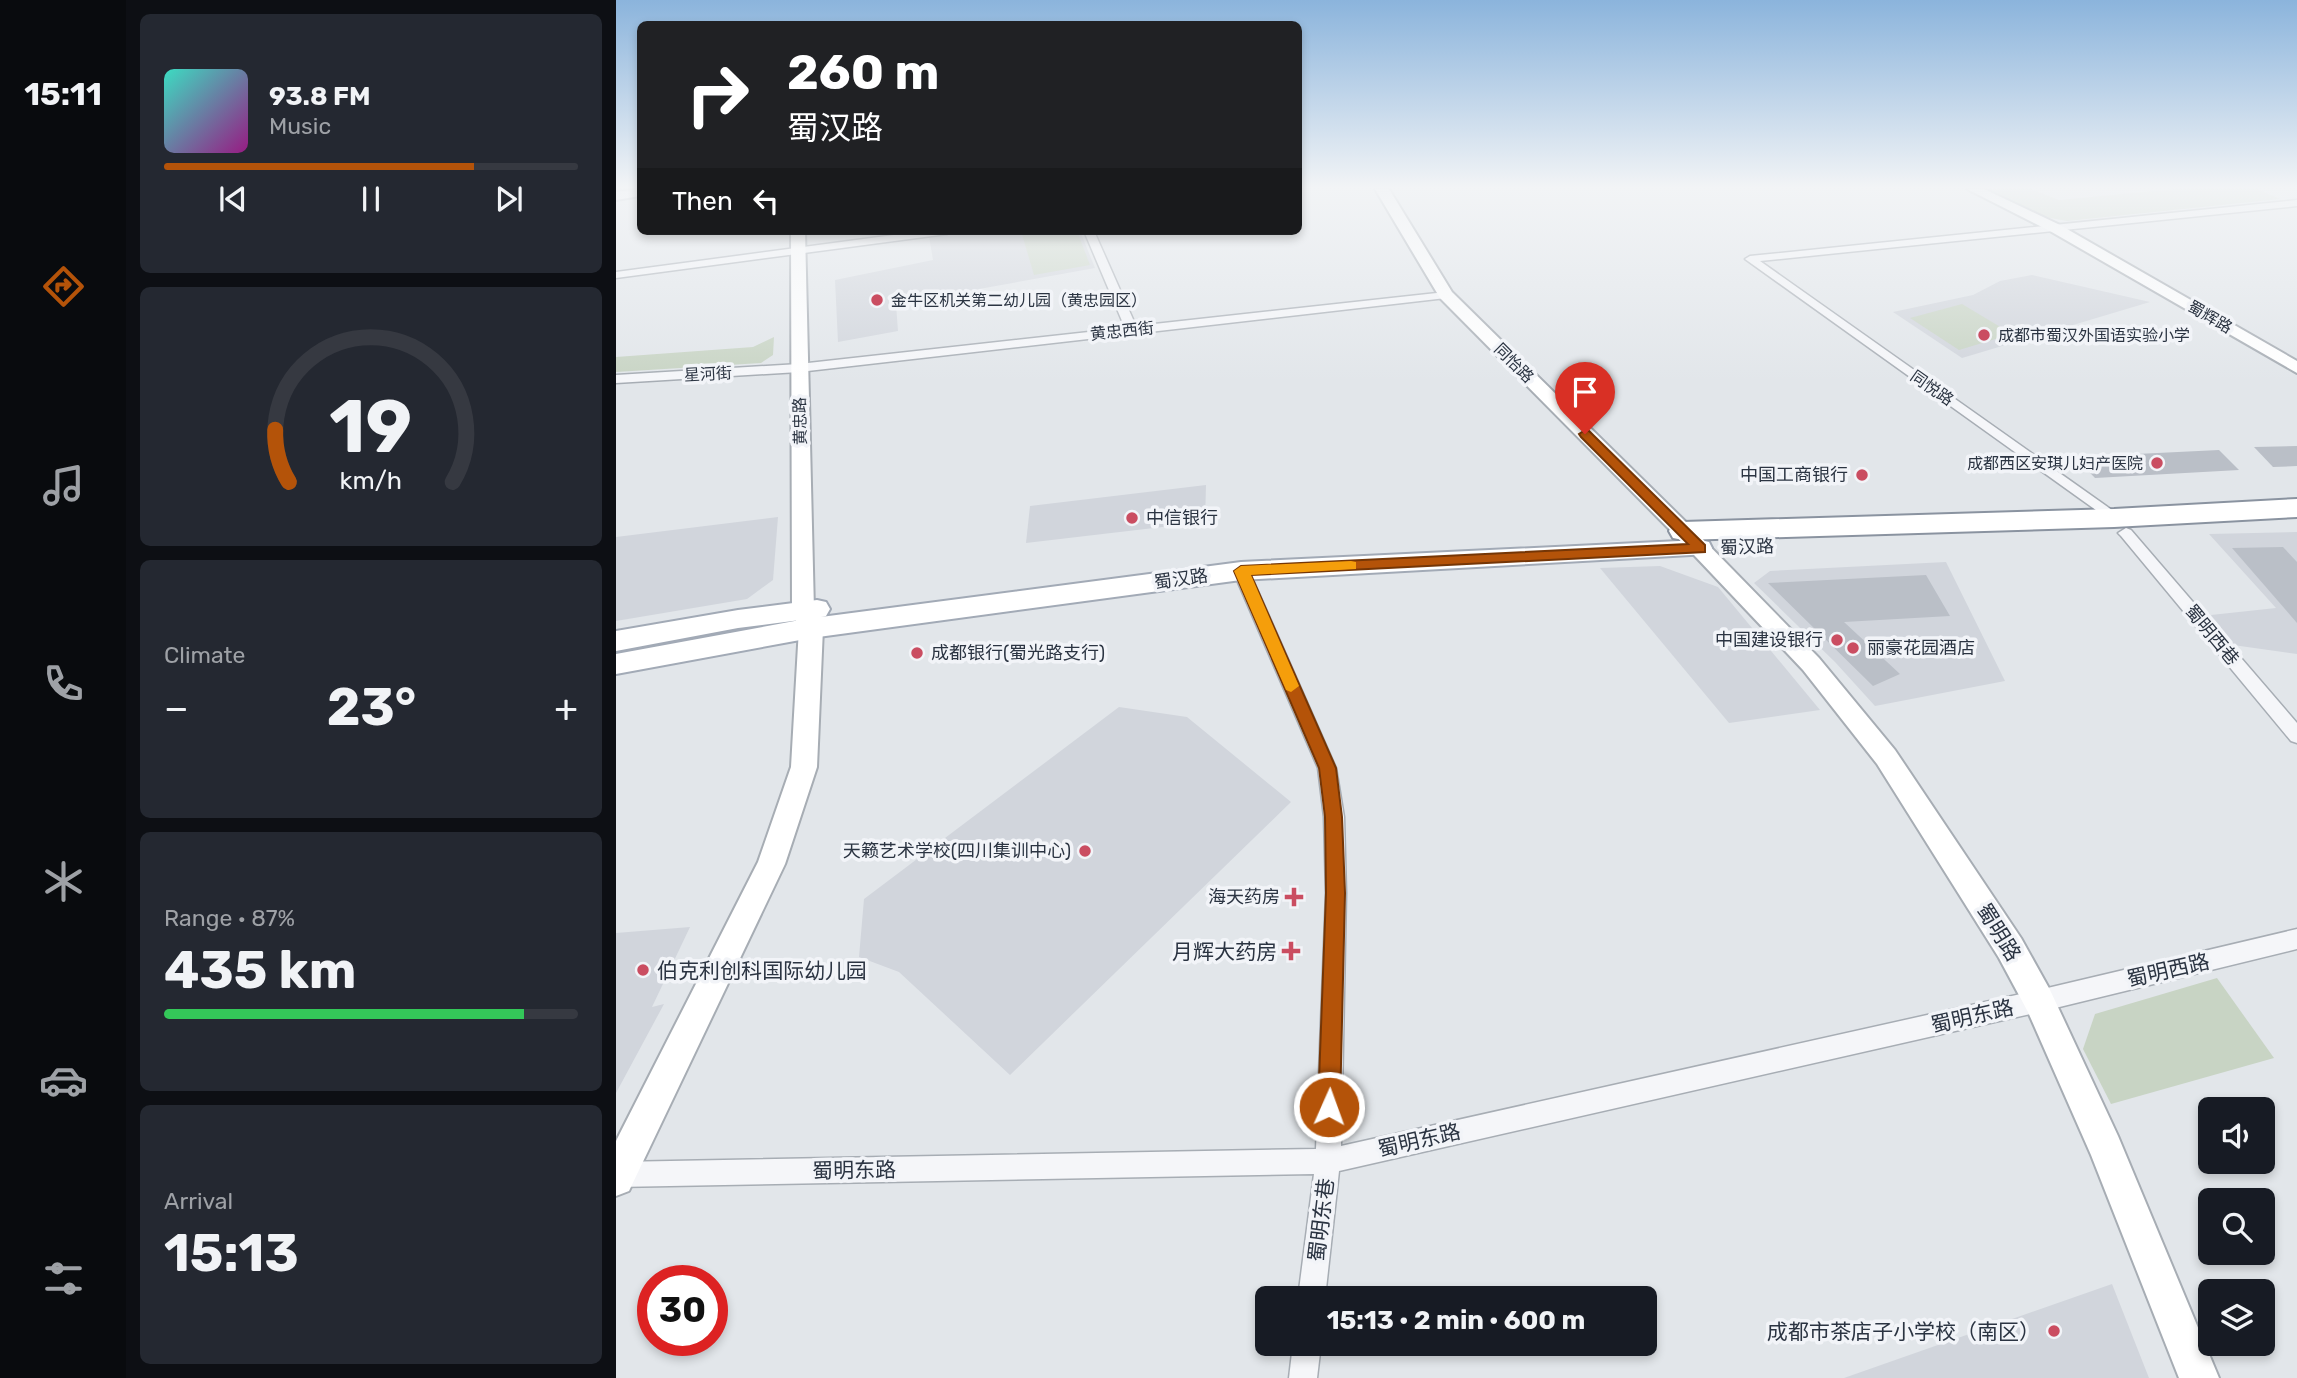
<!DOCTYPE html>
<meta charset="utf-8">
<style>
:root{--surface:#171b24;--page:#242831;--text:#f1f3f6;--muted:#9ea1a6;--line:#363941;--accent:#b45309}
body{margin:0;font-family:Rubik,"Noto Sans SC",sans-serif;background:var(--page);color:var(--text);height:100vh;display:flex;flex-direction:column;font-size:26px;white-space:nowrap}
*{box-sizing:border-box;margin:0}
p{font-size:23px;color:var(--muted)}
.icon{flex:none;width:38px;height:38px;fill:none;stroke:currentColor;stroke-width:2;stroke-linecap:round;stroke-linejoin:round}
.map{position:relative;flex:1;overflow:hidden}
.panel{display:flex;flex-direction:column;gap:14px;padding:14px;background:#0d0f14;width:490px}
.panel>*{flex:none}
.banner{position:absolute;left:21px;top:21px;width:665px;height:214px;border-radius:10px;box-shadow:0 4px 10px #0003;background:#202124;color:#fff;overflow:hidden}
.buttons{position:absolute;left:1582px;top:1097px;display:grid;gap:14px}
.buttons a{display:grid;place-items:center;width:77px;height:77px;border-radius:10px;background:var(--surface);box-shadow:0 4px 10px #0003;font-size:35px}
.speed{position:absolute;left:21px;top:1265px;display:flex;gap:14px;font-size:35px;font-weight:700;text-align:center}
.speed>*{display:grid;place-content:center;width:91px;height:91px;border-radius:50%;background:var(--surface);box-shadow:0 4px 10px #0003;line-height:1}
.speed .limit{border:10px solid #d22;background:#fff;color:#111}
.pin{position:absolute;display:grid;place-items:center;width:60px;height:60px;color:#fff;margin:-72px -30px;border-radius:50% 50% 50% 0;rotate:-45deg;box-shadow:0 0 7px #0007}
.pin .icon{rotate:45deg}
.me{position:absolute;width:77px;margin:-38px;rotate:2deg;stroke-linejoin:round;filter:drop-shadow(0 0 5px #0008)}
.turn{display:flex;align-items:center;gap:24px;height:147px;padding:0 35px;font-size:32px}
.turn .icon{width:91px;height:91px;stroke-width:2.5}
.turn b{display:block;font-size:49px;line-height:60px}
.then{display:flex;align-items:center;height:66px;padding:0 35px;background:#0003;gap:14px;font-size:26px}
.big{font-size:52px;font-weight:700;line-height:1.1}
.panel .card{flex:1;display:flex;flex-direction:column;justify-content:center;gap:10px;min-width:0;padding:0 24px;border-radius:10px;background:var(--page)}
.panel .dial{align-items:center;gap:0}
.dial svg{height:182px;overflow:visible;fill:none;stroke:var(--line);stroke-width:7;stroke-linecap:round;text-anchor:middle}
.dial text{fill:var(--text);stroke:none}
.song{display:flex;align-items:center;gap:21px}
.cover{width:84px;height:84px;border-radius:10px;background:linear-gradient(135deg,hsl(170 70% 55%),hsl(310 70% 35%))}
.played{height:7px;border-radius:4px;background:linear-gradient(90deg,var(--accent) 75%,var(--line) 75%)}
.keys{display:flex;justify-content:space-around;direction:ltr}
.heat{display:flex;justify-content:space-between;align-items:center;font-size:38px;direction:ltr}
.charge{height:10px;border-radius:5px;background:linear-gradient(90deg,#34c759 87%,var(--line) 0)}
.trip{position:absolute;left:639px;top:1286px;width:402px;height:70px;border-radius:10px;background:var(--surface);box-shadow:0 4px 10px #0003;font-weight:700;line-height:70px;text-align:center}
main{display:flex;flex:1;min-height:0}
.menu{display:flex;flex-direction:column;width:126px;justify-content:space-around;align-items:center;background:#090b0e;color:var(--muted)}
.menu .icon{width:49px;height:49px}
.menu .active{color:var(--accent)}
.menu b{font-size:32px;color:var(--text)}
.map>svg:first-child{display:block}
.built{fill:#d1d5dc}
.green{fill:#c8d4c4}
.building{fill:#babfc7}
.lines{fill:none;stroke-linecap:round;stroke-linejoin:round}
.street-casing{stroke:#a7adb4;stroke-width:3}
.secondary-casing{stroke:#a7adb4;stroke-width:4}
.primary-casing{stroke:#a2aab6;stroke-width:4}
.highway-casing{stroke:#8a93a0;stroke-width:4}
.street{fill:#f5f6f9;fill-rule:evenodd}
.secondary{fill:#fff;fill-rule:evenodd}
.primary{fill:#fff;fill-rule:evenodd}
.highway{fill:#fff;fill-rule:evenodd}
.route{fill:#b45309;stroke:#753606;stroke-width:2}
.slow{fill:#f59e0b}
.poi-dot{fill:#ca4d61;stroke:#f2f4f8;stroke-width:2.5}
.labels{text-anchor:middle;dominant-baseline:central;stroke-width:7;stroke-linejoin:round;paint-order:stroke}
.far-poi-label{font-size:16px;fill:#2b3442;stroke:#f2f4f8;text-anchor:start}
.far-street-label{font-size:16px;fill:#2b3442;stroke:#f2f4f8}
.poi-label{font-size:18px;fill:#2b3442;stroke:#f2f4f8;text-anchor:end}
.street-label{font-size:18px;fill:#2b3442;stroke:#f2f4f8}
.near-street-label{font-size:21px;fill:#2b3442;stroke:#f2f4f8}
.near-poi-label{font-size:21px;fill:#2b3442;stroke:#f2f4f8;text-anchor:end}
</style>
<main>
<nav class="menu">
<b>15:11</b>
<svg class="icon active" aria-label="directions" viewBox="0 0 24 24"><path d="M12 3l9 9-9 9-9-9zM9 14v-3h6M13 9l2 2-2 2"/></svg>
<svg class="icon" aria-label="music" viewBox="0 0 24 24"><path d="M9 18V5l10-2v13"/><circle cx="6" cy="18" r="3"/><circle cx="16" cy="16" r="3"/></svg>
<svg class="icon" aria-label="phone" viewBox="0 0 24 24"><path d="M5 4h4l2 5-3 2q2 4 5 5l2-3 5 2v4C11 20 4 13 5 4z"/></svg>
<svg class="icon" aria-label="climate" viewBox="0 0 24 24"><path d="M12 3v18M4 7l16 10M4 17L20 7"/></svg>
<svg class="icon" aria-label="car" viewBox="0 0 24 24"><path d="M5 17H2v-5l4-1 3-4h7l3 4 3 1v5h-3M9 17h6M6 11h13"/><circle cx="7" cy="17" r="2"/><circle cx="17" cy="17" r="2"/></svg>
<svg class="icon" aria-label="filters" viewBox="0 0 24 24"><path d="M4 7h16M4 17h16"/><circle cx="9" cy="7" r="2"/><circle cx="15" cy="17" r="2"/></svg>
</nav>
<section class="panel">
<div class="card">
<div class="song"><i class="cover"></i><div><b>93.8 FM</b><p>Music</p></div></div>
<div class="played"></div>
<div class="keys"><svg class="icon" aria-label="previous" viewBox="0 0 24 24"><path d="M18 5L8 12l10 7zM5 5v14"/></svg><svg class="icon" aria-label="pause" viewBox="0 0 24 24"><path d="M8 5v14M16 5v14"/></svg><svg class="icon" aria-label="next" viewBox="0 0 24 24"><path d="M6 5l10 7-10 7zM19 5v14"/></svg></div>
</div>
<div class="card dial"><svg viewBox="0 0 100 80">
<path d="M14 69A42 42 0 1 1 86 69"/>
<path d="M14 69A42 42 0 0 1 8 46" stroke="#b45309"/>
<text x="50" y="56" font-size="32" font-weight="700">19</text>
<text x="50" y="72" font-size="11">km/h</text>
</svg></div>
<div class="card"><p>Climate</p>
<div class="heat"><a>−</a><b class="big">23°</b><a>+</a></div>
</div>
<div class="card"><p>Range · 87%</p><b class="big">435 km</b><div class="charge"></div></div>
<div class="card"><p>Arrival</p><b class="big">15:13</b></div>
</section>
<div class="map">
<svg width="1681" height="1378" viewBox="0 0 1681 1378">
<rect width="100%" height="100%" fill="#e2e6ea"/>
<!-- built -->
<g class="built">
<polygon points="348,231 464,231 479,268 280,304 282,331 222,342 219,280 317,260 313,236"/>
<polygon points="1416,275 1534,302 1346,358 1277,312 1357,295 1384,281"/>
<polygon points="590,485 589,522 410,543 414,506"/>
<polygon points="162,517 157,580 131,599 0,621 0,537"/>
<polygon points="1681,532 1681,654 1617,645 1595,615 1660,608 1593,534"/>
<polygon points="1330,562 1389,681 1259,706 1219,662 1138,583 1154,571"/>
<polygon points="1044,566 1102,587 1204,710 1113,723 984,568"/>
<polygon points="503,707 571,717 675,802 394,1075 283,972 243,957 248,899"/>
<polygon points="74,927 36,1007 48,1004 0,1093 0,933"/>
<polygon points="1496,1284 1533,1378 1228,1378"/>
</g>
<!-- green -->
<g class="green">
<polygon points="1367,189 1415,189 1443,200 1559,189 1641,189 1664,199 1451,221 1429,217"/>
<polygon points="405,231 461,231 474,265 418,275"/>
<polygon points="1346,304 1396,334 1343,350 1294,318"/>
<polygon points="158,337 157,355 145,363 0,372 0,357 137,347"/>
<polygon points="1601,978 1658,1058 1495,1104 1467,1049 1479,1014"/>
</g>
<!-- building -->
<g class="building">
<polygon points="1681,446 1681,466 1657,467 1638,447"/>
<polygon points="1603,450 1623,470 1479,478 1459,457"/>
<polygon points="1667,547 1681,562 1681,623 1616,548"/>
<polygon points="1310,575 1334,616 1228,622 1284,674 1257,686 1152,583"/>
</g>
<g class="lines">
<!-- street casing -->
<g class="street-casing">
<g id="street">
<polygon points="1681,200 1681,206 1144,261 1503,515 1505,518 1503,521 1498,523 1129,259 1134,256"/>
<polygon points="308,231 336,231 331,234 0,278 0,272"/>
<polygon points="468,231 478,231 520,326 830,292 836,295 830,298 183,372 0,383 0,375 183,364 509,328"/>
<polygon points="1510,528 1515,530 1681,723 1681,743 1675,741 1505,536 1502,533"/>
<polygon points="625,566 633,571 720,768 728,817 730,893 725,1146 1423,990 1681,929 1681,949 1423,1012 723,1171 709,1298 682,1298 698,1174 0,1187 1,1162 700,1149 710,893 708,817 702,768 617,571"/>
<polygon points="677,1344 705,1344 701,1378 673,1378"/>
</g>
</g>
<!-- secondary casing -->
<g class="secondary-casing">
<g id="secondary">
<polygon points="24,189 24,196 0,200 0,192"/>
<polygon points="759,189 773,189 836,292 1074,526 1203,658 1279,750 1405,938 1434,990 1502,1136 1603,1378 1563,1378 1475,1155 1412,1012 1383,958 1261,764 1187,670 1060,536 824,298"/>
<polygon points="1351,189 1368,189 1444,225 1681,361 1681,373 1434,231"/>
<polygon points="175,231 189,231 198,611 207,628 201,767 169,864 13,1191 0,1196 0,1141 142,862 175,767 183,628 176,611"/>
</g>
</g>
<!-- primary casing -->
<g class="primary-casing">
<polygon id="primary" points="1084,540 1093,542 1096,548 1093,554 625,580 195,638 0,674 0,654 184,620 122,628 0,651 0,631 122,610 201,600 210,602 214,609 210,616 205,617 625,562"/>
</g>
<!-- highway casing -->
<g class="highway-casing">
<polygon id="highway" points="1681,499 1681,517 1498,527 1067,540 1057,538 1053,531 1057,524 1067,522 1498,509"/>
</g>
<!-- street -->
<use href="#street" class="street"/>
<!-- secondary -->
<use href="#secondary" class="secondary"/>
<!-- primary -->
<use href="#primary" class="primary"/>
<!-- highway -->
<use href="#highway" class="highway"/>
</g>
<!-- sky -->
<linearGradient id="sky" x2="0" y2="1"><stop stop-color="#8bb4dc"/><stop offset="0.49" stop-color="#f2f4f6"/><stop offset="1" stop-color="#f2f4f6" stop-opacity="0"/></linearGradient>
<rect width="1681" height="382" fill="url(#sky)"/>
<!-- route -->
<polygon class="route" points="969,430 973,431 1089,545 1089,552 635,575 720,768 726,817 729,893 724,1107 721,1115 713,1118 706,1115 702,1107 710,893 709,817 703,768 618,571 625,566 1072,544 965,437 963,434"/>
<!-- slow -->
<polygon class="slow" points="735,561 740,562 740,569 635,575 683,686 675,692 670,690 618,571 625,566"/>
<!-- markers -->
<g class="poi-dot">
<circle cx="261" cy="300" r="7"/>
<circle cx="1368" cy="335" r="7"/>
<circle cx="1541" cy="463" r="7"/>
<circle cx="1246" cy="475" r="7"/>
<circle cx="516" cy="518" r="7"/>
<circle cx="1221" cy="640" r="7"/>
<circle cx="1237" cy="648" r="7"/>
<circle cx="301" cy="653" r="7"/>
<circle cx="469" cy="851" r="7"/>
<path d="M674.5 886.5h7v7h7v7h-7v7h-7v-7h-7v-7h7z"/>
<path d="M671.5 940.5h7v7h7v7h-7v7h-7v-7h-7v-7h7z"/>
<circle cx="27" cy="970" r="7"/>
<circle cx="1438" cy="1331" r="7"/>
</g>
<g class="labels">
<!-- far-poi labels -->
<g class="far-poi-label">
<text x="275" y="300">金牛区机关第二幼儿园（黄忠园区）</text>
<text x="1382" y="335">成都市蜀汉外国语实验小学</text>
<text x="1527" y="463" text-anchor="end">成都西区安琪儿妇产医院</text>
</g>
<!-- far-street labels -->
<g class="far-street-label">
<text transform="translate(1594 317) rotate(30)">蜀辉路</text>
<text transform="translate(506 331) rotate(-6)">黄忠西街</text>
<text transform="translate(898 363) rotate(45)">同怡路</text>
<text transform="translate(92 374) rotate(-3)">星河街</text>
<text transform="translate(1316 388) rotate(35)">同悦路</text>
<text transform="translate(184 421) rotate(-91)">黄忠路</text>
</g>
<!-- poi labels -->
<g class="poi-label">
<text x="1232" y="475">中国工商银行</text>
<text x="530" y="518" text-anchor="start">中信银行</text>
<text x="1207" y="640">中国建设银行</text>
<text x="1251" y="648" text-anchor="start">丽豪花园酒店</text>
<text x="315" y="653" text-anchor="start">成都银行(蜀光路支行)</text>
<text x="455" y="851">天籁艺术学校(四川集训中心)</text>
<text x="664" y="897">海天药房</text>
</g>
<!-- street labels -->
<g class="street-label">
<text transform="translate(1131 547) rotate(-2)">蜀汉路</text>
<text transform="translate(565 579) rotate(-8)">蜀汉路</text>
<text transform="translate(1596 635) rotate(50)">蜀明西巷</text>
</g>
<!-- near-street labels -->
<g class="near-street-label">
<text transform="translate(1383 932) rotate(58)">蜀明路</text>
<text transform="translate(1552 970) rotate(-13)">蜀明西路</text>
<text transform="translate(1356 1016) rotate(-13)">蜀明东路</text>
<text transform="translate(803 1140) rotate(-13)">蜀明东路</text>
<text transform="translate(238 1170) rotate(-1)">蜀明东路</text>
<text transform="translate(705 1220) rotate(-83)">蜀明东巷</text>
</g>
<!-- near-poi labels -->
<g class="near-poi-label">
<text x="661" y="951">月辉大药房</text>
<text x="41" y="970" text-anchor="start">伯克利创科国际幼儿园</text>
<text x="1424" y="1331">成都市茶店子小学校（南区）</text>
</g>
</g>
</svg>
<div class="buttons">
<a><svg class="icon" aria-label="sound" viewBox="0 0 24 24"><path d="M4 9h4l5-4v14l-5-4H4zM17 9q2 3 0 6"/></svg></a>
<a><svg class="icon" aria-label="search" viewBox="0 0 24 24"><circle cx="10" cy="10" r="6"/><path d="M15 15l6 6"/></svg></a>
<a><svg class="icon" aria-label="layers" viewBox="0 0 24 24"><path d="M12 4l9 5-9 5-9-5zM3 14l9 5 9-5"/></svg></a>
</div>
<div class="speed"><div class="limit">30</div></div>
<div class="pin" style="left:969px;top:434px;background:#d93025"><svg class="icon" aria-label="arrive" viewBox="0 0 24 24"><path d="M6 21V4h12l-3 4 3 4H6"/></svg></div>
<svg class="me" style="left:713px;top:1107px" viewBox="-20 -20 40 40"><circle r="17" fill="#b45309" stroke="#fff" stroke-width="3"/><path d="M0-11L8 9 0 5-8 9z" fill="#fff"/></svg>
<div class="trip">15:13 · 2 min · 600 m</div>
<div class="banner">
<div class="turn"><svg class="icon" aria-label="right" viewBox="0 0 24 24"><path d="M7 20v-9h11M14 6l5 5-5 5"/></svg><div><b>260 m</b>蜀汉路</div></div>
<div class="then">Then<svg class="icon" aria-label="left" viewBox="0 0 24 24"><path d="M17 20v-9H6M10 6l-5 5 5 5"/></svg></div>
</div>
</div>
</main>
